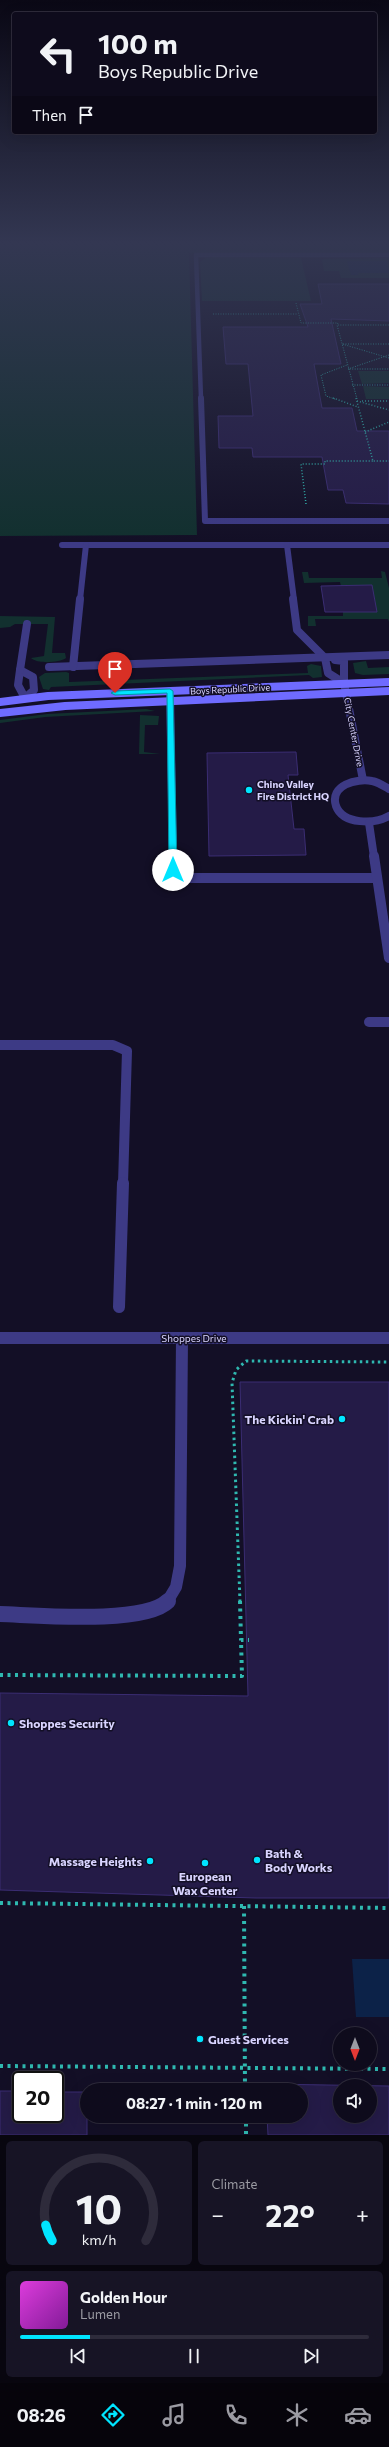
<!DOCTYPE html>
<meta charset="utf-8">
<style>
:root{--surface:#0e0b1c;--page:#171425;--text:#f1f3f6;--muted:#9b9ba3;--line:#2e2b3b;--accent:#00e5ff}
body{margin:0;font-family:Commissioner,sans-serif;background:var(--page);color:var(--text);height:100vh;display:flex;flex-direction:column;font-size:15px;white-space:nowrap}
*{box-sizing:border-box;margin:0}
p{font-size:13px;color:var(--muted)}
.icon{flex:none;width:22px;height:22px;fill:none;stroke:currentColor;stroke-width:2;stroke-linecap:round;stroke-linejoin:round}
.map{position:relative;height:2135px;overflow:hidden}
.panel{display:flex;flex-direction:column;gap:6px;padding:6px;background:#08060f;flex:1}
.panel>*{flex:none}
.top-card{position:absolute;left:12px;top:12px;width:365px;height:122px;border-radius:4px;box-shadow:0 4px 16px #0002,0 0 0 1px var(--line);background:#0e0b1c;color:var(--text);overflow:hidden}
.needle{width:26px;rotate:180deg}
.fabs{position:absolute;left:333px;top:2027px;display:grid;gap:8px}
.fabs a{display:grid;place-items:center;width:44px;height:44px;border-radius:50%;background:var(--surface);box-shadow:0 4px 16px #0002,0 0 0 1px var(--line);font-size:20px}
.speed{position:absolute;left:12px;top:2071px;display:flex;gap:8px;font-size:20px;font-weight:700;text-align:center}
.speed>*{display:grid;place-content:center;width:52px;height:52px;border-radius:50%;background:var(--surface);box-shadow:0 4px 16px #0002,0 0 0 1px var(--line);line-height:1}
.speed .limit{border:2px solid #111;border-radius:6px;background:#fff;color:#111}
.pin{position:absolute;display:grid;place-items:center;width:34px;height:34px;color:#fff;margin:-41px -17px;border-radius:50% 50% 50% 0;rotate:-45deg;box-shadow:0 0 4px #0007}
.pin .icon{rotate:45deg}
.me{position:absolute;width:44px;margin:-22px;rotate:0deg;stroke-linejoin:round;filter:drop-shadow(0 0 3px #0008)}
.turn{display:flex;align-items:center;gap:14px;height:84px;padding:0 20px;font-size:18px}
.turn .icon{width:52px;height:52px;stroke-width:2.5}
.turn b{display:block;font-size:28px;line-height:34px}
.then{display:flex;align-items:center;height:38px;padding:0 20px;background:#0003;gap:8px;font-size:15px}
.big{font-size:30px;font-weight:700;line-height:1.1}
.panel .card{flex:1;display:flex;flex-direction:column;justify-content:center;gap:6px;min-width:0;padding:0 14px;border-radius:6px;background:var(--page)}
.panel .dial{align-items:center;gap:0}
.dial svg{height:104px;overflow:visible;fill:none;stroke:var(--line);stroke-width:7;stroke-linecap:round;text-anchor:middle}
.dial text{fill:var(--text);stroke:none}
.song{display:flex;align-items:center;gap:12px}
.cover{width:48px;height:48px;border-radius:6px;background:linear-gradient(135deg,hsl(300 70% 55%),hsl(290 70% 35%))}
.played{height:4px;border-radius:2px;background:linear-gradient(90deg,var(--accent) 20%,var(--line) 20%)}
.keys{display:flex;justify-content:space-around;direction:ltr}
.heat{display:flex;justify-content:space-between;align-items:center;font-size:22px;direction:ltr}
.panel .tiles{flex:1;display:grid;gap:6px;grid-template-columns:1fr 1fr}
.card:last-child{grid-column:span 2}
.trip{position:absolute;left:80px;top:2083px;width:228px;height:40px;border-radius:20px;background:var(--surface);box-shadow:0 4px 16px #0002,0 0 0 1px var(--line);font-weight:700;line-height:40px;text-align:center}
.dock{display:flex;height:64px;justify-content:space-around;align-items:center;background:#06040b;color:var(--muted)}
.dock .icon{width:28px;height:28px}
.dock .active{color:var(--accent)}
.dock b{font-size:18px;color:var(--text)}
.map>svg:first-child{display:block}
.green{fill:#12302f}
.water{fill:#0c2248}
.building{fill:#241b47;stroke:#3b2d73;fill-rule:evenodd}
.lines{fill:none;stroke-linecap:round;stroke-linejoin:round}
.path-far3{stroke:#2fb8b0;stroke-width:1;stroke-dasharray:1 1.5;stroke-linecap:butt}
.path-far2{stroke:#2fb8b0;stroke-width:1.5;stroke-dasharray:1 2;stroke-linecap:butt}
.path-far1{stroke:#2fb8b0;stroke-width:3;stroke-dasharray:2.5 3.5;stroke-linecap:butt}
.path{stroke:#2fb8b0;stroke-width:4;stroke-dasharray:3 4.5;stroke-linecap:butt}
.service-far5{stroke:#3d3a85;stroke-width:4.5}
.service-far4{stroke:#3d3a85;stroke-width:6}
.service-far3{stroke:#3d3a85;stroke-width:8}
.service-far2{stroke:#3d3a85;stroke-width:10}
.service-far1{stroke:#3d3a85;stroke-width:12}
.service{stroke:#3d3a85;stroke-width:16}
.minor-far2{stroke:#3d3a85;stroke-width:8}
.minor-far1{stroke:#3d3a85;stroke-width:10}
.minor{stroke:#3d3a85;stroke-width:12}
.secondary{stroke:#6f6bff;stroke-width:8}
.route{fill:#00e5ff;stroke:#0095a6}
.poi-dot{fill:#00e5ff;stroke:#130f26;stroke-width:1.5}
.labels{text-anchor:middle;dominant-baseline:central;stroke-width:3;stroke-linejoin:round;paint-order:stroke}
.far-street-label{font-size:9px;fill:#d9d4ff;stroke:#130f26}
.poi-label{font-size:10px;font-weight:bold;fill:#d9d4ff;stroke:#130f26;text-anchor:start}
.street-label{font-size:10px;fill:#d9d4ff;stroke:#130f26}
.near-poi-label{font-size:12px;font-weight:bold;fill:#d9d4ff;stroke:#130f26;text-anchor:start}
</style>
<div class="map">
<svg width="389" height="2135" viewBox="0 0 389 2135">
<rect width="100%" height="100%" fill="#130f26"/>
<!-- green -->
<g class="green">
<polygon points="0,241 389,241 389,253 189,253 197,535 0,536"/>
<polygon points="213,257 301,258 311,301 202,301 200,262 205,258"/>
<polygon points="389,258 389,278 341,278 339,271 324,271 322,259"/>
<polygon points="358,371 389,371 389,383 362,384"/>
<polygon points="363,386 389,387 389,399 366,399"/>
<polygon points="381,571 385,572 389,588 389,622 388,619 315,619 316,626 308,626 308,616 343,616 343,612 371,585 341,586 340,582 304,583 302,572 308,572 309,578 382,578"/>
<path d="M0 616 55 617 52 653H65L66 658C59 663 37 664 31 658L44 656 48 624H15L10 627 0 628Z"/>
<polygon points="366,661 368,668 389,667 389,674 363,675 355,673 353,663"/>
<polygon points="311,664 321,666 322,677 313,678 309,675 51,687 49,690 43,689 39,677 45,673 66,672 69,673 69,682 308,673 307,666"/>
<polygon points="146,709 155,711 45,717 0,723 0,720 47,714"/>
<polygon points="140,715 159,716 158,725 145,725 144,752 160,754 139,754"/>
</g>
<!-- water -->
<g class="water">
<polygon points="347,261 387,261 389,273 358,273 358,275 351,275"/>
<polygon points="352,1959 389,1959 389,2017 356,2017"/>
</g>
<!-- building -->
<g class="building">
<polygon points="318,284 389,284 389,321 331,319 341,364 314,364 322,408 352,408 357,431 389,431 389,504 346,503 343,490 328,490 322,457 253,457 252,448 219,448 218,416 253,416 248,364 226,364 223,327 308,327 300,304 322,304"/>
<polygon points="372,585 377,612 325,612 321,586"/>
<polygon points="296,752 298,775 288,775 294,829 304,829 306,855 209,856 207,753"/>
<polygon points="240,1382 389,1382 389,1898 256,1898 0,1890 0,1693 248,1696"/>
<path d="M266 2084 389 2086V2135H268L267 2116H301V2090H267ZM340 2086H370V2116H340Z"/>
<polygon points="0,2091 21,2091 21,2114 55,2114 55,2092 87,2092 87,2135 0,2135"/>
</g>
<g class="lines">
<!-- path-far3 -->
<g class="path-far3">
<polyline points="296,303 301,323 338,323 337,325"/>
<polyline points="213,314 298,314"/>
<polyline points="389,344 342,344 389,358"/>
<polyline points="389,355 348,369 389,369"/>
<polyline points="352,385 389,385"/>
<polyline points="335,399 326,396 321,375 347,365"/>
<polyline points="357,399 337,325 389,325"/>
</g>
<!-- path-far2 -->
<g class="path-far2">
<polyline points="333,398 358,407"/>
<polyline points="356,398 373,461 389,461"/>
<polyline points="357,401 389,410"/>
<polyline points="362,401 389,401"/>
<polyline points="365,432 389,422"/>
<polyline points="306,504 301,464 325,464 325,461 373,461"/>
</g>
<!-- path-far1 -->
<polyline class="path-far1" points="240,1602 232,1383 236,1370 246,1361 389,1362"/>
<!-- path -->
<g class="path">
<polyline points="240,1601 241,1640"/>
<polyline points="0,1675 242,1676 241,1640 249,1640"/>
<polyline points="0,1903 389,1908"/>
<polyline points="244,1906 245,2090"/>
<polyline points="0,2066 389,2069"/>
<polyline points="246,2116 246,2135"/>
</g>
<!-- service-far5 -->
<polyline class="service-far5" points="201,399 196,255 389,255"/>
<!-- service-far4 -->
<g class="service-far4">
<polyline points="201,398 205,521 389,521"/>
<polyline points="62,545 389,545"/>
<polyline points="287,545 294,600"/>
<polyline points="80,600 86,545"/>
</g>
<!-- service-far3 -->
<g class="service-far3">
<polyline points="293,599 297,630 325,658 328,673 344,683 344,661 335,660"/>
<polyline points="49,667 389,655"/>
<polyline points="73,667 80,599"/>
<polygon points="20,670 33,677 34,690 25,698 18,685"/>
<polyline points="20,670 27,624"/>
<polyline points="170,691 173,857"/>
</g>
<!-- service-far2 -->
<g class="service-far2">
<path d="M173 856C173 868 173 874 186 878H377"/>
<polyline points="369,1022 389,1022"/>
<polyline points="0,1045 113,1045 127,1051 123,1184"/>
</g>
<!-- service-far1 -->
<g class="service-far1">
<polyline points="119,1307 123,1183"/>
<polyline points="167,1602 176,1587 180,1566 182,1338"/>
</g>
<!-- service -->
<path class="service" d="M0 1614C35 1615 144 1625 168 1601"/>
<!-- minor-far2 -->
<g class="minor-far2">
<polyline points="344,683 363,780"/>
<path d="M389 789C384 786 378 782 372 781 357 778 329 785 336 806 343 825 375 824 389 816"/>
<polyline points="369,823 374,857"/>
</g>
<!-- minor-far1 -->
<polyline class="minor-far1" points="374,856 389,958"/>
<!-- minor -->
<polyline class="minor" points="0,1338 389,1338"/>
<!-- secondary -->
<g class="secondary">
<polyline points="0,702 48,696 389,682"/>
<polyline points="0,713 65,706 389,691"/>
</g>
</g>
<!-- sky -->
<linearGradient id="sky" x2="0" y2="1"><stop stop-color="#0a0815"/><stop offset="0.45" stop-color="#333752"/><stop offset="1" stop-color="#333752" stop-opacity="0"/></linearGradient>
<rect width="389" height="540" fill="url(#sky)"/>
<!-- route -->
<polygon class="route" points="170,689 173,691 177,870 173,872 169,870 167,693 115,695 111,693 115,691"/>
<!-- markers -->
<g class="poi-dot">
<circle cx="249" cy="790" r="4"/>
<circle cx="342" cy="1419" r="4"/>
<circle cx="11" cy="1723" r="4"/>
<circle cx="257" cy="1860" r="4"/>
<circle cx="150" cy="1861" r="4"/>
<circle cx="205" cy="1863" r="4"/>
<circle cx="200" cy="2039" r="4"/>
</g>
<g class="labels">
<!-- far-street labels -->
<g class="far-street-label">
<text transform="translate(230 689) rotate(-3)">Boys Republic Drive</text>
<text transform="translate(354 732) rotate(79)">City Center Drive</text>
</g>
<!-- poi labels -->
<g class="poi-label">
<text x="257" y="784">Chino Valley<tspan x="257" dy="12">Fire District HQ</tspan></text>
</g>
<!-- street labels -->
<g class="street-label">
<text x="194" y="1338">Shoppes Drive</text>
</g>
<!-- near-poi labels -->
<g class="near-poi-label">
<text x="334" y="1419" text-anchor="end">The Kickin' Crab</text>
<text x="19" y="1723">Shoppes Security</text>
<text x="265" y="1853">Bath &amp;<tspan x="265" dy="14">Body Works</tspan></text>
<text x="142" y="1861" text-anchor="end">Massage Heights</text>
<text x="205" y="1876" text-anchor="middle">European<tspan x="205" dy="14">Wax Center</tspan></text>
<text x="208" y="2039">Guest Services</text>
</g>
</g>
</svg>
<div class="fabs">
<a><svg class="needle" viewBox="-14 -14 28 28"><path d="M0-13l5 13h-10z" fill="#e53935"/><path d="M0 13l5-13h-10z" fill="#9b9ba3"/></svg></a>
<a><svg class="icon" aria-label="sound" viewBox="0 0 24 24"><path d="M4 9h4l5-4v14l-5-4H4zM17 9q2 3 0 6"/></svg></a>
</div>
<div class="speed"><div class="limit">20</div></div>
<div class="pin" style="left:115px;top:693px;background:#d93025"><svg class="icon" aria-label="arrive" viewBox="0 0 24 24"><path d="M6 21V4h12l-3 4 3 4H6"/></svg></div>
<svg class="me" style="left:173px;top:870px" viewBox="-20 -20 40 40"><circle r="19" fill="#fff"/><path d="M0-13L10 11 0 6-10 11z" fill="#00e5ff"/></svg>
<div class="trip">08:27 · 1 min · 120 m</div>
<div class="top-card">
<div class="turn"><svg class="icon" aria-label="left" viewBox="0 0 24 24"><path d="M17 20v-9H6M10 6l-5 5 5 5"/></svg><div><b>100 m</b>Boys Republic Drive</div></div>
<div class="then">Then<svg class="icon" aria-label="arrive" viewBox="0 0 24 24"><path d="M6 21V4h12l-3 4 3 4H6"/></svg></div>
</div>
</div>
<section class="panel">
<div class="tiles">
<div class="card dial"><svg viewBox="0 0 100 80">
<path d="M14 69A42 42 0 1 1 86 69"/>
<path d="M14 69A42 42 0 0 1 9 57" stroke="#00e5ff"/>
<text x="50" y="56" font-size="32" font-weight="700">10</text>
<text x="50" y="72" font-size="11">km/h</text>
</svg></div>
<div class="card"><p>Climate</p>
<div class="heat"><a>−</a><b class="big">22°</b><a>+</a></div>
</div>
<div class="card">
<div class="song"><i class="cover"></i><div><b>Golden Hour</b><p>Lumen</p></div></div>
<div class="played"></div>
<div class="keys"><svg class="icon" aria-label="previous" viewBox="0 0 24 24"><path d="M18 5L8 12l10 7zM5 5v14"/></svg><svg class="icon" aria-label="pause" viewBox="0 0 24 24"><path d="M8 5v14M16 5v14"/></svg><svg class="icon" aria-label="next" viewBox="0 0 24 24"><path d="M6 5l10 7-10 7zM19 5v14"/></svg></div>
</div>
</div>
</section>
<nav class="dock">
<b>08:26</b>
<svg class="icon active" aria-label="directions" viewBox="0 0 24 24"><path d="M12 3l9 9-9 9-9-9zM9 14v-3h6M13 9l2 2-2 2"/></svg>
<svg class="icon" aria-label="music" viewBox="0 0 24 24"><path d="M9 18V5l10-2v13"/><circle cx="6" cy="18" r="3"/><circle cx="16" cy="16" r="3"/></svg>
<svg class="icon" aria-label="phone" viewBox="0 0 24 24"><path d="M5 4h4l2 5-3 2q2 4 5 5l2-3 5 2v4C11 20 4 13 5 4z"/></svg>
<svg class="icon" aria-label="climate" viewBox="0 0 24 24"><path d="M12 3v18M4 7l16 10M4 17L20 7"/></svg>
<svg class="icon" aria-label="car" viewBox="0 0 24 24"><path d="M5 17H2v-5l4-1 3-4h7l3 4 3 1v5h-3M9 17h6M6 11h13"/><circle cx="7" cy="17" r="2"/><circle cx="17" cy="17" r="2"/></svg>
</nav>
